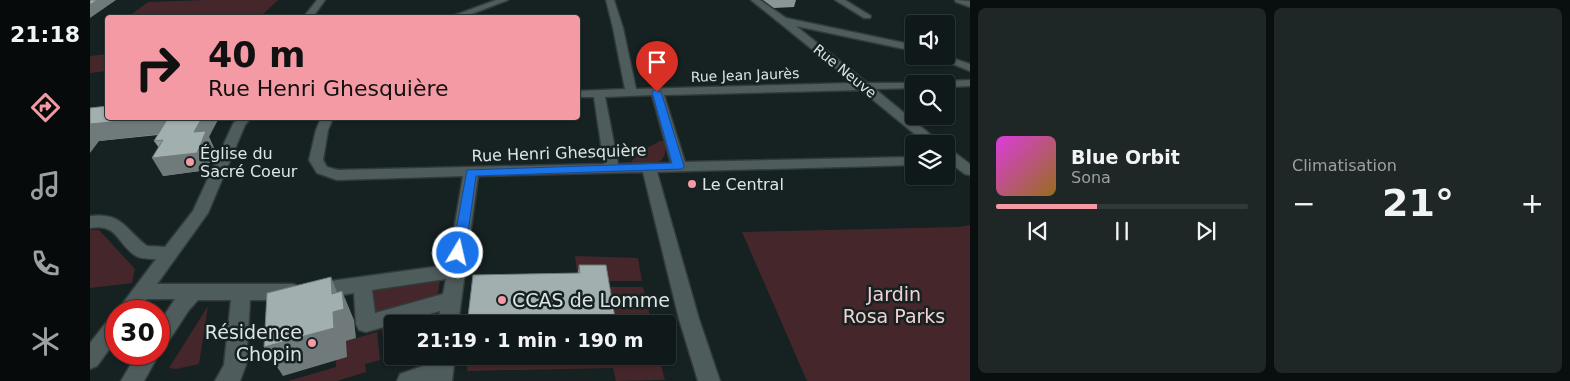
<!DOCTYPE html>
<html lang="fr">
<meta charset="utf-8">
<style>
:root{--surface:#101919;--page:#1e2626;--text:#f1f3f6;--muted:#9ca0a2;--line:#303838;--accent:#f49aa4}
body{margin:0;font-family:"DejaVu Sans",sans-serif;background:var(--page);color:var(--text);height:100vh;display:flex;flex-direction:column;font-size:19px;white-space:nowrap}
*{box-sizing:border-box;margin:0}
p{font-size:16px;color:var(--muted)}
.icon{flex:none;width:28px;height:28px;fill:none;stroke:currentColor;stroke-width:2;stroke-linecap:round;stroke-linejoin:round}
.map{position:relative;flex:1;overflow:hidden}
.sheet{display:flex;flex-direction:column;gap:8px;padding:8px;background:#090e0e;width:600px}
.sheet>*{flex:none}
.top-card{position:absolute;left:15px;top:15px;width:475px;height:105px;border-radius:5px;box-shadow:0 1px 4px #0004,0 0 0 1px var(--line);background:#f49aa4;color:#111;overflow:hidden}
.fabs{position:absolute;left:815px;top:15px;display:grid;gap:10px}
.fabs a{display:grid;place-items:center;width:50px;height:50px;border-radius:5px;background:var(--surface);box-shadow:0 1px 4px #0004,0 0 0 1px var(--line);font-size:25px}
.speed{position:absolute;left:15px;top:300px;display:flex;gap:10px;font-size:25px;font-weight:700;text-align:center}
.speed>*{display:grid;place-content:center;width:65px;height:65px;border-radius:50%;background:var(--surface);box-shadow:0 1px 4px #0004,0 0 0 1px var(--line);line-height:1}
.speed .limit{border:8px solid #d22;background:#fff;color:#111}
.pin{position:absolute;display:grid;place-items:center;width:42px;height:42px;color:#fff;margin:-51px -21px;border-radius:50% 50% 50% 0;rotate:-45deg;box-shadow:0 0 5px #0007}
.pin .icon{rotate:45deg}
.me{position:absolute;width:55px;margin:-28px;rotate:9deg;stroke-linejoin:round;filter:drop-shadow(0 0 4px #0008)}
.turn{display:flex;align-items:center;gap:18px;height:105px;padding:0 20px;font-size:22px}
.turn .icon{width:65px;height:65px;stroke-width:2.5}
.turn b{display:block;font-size:35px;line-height:42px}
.big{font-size:38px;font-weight:700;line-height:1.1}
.sheet .widget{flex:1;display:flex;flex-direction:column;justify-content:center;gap:8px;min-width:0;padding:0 18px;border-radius:8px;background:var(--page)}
.song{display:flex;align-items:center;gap:15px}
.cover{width:60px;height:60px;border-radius:8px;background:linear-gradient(135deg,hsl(300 70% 55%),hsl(40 70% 35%))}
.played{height:5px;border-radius:2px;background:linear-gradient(90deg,var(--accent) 40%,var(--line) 40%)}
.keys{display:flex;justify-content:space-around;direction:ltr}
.heat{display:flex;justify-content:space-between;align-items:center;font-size:28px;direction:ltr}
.sheet .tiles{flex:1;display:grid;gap:8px;grid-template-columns:repeat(2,1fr)}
.trip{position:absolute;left:294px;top:315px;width:292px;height:50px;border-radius:5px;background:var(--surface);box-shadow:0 1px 4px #0004,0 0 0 1px var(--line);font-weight:700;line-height:50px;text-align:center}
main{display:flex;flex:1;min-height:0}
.dock{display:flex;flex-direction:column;width:90px;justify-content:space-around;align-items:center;background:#060a0a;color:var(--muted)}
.dock .icon{width:35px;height:35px}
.dock .active{color:var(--accent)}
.dock b{font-size:22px;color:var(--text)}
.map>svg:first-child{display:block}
.green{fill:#45272b}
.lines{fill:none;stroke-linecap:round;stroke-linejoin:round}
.minor-casing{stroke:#333a3b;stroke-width:3}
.minor{fill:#4f5c5c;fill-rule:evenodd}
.wall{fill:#8a9696}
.shaded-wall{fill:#717a7a}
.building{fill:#a1afaf;stroke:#717a7a}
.route{fill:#1a73e8;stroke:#114b97}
.poi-dot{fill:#f49aa4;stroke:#162121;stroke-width:2}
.labels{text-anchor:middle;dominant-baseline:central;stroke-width:5;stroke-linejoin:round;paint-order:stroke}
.far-street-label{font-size:14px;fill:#dde4e4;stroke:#162121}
.poi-label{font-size:16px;fill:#dde4e4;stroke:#162121;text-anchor:start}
.street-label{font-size:16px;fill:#dde4e4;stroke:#162121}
.near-park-label{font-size:19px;fill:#f4d0d3;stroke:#162121}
.near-poi-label{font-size:19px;fill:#dde4e4;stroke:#162121;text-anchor:start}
</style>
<main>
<nav class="dock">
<b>21:18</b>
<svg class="icon active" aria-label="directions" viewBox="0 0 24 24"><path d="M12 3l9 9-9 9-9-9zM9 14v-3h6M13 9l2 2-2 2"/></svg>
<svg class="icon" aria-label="music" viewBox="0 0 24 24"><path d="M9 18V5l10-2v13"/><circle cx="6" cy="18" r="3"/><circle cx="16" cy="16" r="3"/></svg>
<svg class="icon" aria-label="phone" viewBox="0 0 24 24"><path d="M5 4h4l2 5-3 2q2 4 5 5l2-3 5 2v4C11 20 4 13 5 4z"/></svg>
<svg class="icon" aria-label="climate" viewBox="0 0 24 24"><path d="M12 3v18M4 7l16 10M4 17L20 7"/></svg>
</nav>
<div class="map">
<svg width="880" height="381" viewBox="0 0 880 381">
<rect width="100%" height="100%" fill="#162121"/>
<!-- green -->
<g class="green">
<polygon points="116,0 188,0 170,17 38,17 58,2"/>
<polygon points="17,54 17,71 0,73 0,56"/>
<path d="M570 141H574C581 165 559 168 541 162L551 151Z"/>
<polygon points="880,225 880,381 717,381 652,232 869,227"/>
<polygon points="0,230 9,230 45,269 42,283 0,288"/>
<polygon points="485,256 548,258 552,281 488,281"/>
<polygon points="350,280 347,299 285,318 282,291"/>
<polygon points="515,287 553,287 562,324 520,324"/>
<polygon points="118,306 109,364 86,369 79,368"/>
<polygon points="302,327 302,356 318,356 314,360 296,366 292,330"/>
<polygon points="287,332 290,360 275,364 276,372 247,381 198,381 246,367 246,360 256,341"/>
<polygon points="569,358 575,380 526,381 523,368 377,371 378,359"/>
</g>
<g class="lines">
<!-- minor casing -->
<g class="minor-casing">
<g id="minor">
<polygon points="227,0 235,0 222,18 213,18"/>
<polygon points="406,0 418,0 371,18 357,18"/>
<path d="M516 0H524L533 28 546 89 764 83 661 0H670L696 18 824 45V51L706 26 777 83H828L824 84V88L785 89 852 144H837L771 90 574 95 595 162 824 157V165L567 172 609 319 630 381H608L589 319 553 172 388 176 368 324H348L350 311 276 332 269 330 266 324 264 293 226 299 219 296 217 291 219 286 226 283 358 265 373 176 247 180 227 173 219 160 226 130 231 118H243L238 130 233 160 237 167 248 170 514 164 504 97H488V91L535 89 523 28ZM562 95 581 163 528 164 515 97ZM356 279 353 294 285 313 282 290Z"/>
<polygon points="745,0 755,0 781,16 780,18 774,18"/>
<polygon points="865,0 880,1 880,7 866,2"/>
<polygon points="843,56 856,56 880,64 880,71"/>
<polygon points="880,80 880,86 856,87 856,84 851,84 856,81"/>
<path d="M148 118H161L155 125 118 213 67 284H203L210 287 212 292 210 297 203 300H160L156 365 150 381H125L134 365 141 300H108L99 310 76 345 69 348V323L85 299H57L48 311H27L66 259C59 259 52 259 46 256 26 243 28 223 0 228V216C32 212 35 229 57 246L75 247 103 211 143 124Z"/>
<polygon points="856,149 861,150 880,164 880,175 875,174 856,160"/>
<polygon points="26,317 26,340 7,366 0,369 0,343 19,319"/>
<polygon points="69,353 69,354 54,381 31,381 47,354"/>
<polygon points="345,356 365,356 362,381 307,381 310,374 336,365 343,364"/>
</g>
</g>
<!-- minor -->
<use href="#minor" class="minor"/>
</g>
<!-- wall -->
<g class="wall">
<polygon points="673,0 706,0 704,7 684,8"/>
<polygon points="0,108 119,137 124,148 117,170 73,176 69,148 64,141 68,135 9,141"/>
<polygon points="489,265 526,324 379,324 378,317 488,273"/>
</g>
<!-- shaded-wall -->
<g class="shaded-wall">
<polygon points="7,0 26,0 0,18 0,5"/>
<polygon points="61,118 81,118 89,132 9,141 0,153 0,124"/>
<polygon points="112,118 129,118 119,137 124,148 117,170 73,176 62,158 104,132"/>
<polygon points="241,277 253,307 252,291 264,320 266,338 256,341 257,357 193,376 174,347 242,294"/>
</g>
<!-- building -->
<g class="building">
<polygon points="0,0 7,0 0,5"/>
<polygon points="18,106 18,118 61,118 0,124 0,108"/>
<polygon points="78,118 112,118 104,132 116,131 107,153 62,158 73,140 64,141"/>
<polygon points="489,265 516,265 526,324 496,324 495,316 378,317 383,275 490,273"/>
<polygon points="241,277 242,294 252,291 254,309 243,312 244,328 174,347 177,293"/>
</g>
<!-- route -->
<polygon class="route" points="564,90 571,92 594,166 592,169 386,176 375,253 373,256 364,256 362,253 377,170 582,163 562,92"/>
<!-- markers -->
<g class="poi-dot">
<circle cx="100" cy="162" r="5"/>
<circle cx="602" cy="184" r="5"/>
<circle cx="412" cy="300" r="5"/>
<circle cx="222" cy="343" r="5"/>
</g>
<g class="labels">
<!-- far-street labels -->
<g class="far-street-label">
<text transform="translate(755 71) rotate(39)">Rue Neuve</text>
<text transform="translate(655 75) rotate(-2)">Rue Jean Jaurès</text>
</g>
<!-- poi labels -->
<g class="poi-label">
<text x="110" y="153">Église du<tspan x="110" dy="18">Sacré Coeur</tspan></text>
<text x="612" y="184">Le Central</text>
</g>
<!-- street labels -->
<g class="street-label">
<text transform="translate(469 153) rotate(-2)">Rue Henri Ghesquière</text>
</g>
<!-- near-park labels -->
<g class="near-park-label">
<text x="804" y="294">Jardin<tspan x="804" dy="22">Rosa Parks</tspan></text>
</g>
<!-- near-poi labels -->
<g class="near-poi-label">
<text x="422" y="300">CCAS de Lomme</text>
<text x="212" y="332" text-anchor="end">Résidence<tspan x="212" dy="22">Chopin</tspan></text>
</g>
</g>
</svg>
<div class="fabs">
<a><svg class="icon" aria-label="sound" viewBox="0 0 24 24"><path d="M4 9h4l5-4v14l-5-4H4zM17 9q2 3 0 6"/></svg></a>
<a><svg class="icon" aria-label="search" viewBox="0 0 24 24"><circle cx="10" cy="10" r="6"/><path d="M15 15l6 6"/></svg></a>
<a><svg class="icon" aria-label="layers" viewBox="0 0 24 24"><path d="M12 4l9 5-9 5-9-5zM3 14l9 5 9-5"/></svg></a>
</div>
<div class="speed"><div class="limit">30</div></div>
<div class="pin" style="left:567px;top:92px;background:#d93025"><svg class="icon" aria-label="arrive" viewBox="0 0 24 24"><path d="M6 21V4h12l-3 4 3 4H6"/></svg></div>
<svg class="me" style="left:368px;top:253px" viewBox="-20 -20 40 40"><circle r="17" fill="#1a73e8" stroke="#fff" stroke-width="3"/><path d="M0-11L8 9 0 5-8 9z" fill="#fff"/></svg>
<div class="trip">21:19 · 1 min · 190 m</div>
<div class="top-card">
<div class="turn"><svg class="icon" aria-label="right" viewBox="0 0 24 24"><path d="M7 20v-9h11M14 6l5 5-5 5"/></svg><div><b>40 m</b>Rue Henri Ghesquière</div></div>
</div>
</div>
<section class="sheet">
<div class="tiles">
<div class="widget">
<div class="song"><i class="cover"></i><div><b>Blue Orbit</b><p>Sona</p></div></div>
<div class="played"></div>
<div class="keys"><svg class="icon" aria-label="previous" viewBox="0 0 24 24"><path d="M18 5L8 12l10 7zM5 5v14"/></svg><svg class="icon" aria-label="pause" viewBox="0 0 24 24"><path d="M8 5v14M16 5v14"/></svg><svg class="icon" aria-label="next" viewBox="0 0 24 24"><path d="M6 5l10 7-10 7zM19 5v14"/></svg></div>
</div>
<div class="widget"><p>Climatisation</p>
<div class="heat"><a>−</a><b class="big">21°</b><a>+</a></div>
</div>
</div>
</section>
</main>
